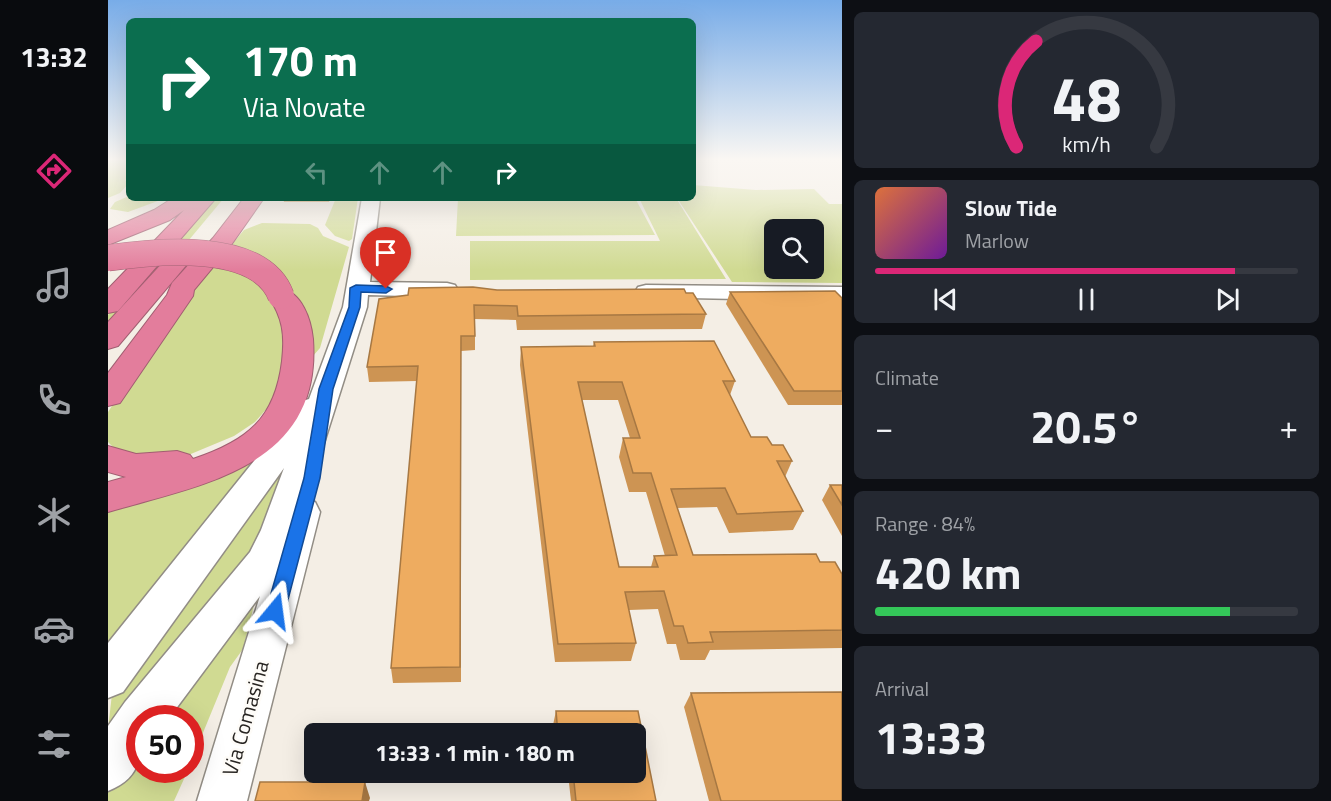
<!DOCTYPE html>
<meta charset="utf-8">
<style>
:root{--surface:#171b24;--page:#242831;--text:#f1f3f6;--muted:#9ea1a6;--line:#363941;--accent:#db2777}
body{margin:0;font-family:"Titillium Web",sans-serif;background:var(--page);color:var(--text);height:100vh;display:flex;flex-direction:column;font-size:22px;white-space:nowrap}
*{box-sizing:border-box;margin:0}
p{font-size:20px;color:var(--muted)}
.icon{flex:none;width:33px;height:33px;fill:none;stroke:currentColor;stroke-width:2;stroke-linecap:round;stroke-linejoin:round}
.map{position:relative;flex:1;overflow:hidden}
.side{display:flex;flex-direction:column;gap:12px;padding:12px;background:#0d0f14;width:489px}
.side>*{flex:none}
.top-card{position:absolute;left:18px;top:18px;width:570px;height:183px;border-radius:9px;box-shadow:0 6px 24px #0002;background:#0b6e4f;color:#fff;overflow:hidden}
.controls{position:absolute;left:656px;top:219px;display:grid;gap:12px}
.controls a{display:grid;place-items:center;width:60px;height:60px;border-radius:9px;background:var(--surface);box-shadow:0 6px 24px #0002;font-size:30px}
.speed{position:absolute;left:18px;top:705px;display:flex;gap:12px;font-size:30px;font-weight:700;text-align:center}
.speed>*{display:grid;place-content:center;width:78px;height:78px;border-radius:50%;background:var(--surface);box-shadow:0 6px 24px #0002;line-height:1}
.speed .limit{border:9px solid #d22;background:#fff;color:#111}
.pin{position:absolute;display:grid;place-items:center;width:51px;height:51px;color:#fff;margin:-62px -26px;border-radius:50% 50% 50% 0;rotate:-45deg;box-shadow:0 0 6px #0007}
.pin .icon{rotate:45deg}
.me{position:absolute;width:66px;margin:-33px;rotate:16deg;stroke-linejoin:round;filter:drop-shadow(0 0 4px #0008)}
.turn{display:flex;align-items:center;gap:21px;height:126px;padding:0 18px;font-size:27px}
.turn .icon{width:78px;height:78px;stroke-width:2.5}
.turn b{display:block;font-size:42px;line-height:51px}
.lanes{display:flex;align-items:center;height:57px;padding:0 18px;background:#0003;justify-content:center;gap:30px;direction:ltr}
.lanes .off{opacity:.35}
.big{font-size:45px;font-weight:700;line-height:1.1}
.side .widget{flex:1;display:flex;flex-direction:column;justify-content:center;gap:9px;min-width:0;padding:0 21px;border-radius:9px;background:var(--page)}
.side .dial{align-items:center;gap:0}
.dial svg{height:156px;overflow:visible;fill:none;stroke:var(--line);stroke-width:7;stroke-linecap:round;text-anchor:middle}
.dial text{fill:var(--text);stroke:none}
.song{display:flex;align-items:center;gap:18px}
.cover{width:72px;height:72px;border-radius:9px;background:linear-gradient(135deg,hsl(20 70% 55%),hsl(280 70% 35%))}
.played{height:6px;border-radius:3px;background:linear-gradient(90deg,var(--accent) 85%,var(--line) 85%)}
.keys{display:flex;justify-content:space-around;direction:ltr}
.heat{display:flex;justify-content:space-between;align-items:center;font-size:33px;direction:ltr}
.charge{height:9px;border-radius:4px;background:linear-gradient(90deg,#34c759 84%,var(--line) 0)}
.trip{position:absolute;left:196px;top:723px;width:342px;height:60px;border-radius:9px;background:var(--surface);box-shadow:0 6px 24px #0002;font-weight:700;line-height:60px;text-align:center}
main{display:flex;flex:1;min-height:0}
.tabs{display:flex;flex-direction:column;width:108px;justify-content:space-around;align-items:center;background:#090b0e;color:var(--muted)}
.tabs .icon{width:42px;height:42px}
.tabs .current{color:var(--accent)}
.tabs b{font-size:27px;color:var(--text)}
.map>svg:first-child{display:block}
.green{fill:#d0da92;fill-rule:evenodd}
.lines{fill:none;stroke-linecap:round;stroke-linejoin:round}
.secondary-casing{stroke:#928d85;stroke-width:3}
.highway-casing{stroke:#a15e71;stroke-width:2}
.secondary{fill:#fff;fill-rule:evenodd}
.highway{fill:#e37d9c;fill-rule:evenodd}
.highway-bridge-casing{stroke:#a15e71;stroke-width:27;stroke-linecap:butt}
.highway-bridge{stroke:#e37d9c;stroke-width:26}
.wall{fill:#cd9453;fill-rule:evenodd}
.shaded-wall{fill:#a77843}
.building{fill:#eeac60;stroke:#a77843;stroke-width:1.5;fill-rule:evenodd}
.route{fill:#1a73e8;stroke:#114b97;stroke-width:1.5}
.labels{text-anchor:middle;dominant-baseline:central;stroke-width:5;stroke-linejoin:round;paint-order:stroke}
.near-street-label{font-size:21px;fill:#272421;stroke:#fefcf8}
</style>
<main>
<nav class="tabs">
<b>13:32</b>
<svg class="icon current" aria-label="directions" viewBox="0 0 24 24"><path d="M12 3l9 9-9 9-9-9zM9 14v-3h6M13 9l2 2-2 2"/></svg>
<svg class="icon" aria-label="music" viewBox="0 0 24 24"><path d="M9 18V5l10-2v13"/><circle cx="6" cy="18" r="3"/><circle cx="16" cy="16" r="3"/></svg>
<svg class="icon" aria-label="phone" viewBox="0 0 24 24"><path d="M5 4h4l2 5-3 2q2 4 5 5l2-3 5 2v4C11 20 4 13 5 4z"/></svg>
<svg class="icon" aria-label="climate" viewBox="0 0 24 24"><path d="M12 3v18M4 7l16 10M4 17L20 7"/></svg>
<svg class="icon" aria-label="car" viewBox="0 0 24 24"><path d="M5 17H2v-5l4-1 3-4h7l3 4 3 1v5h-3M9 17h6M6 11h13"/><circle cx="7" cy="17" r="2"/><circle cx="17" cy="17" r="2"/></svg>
<svg class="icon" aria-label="filters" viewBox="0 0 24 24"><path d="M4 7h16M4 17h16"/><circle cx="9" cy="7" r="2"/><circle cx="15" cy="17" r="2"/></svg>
</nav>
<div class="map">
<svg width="734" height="801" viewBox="0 0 734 801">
<rect width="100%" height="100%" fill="#f4eee5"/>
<!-- green -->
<g class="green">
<polygon points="0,158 21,158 21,177 17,180 21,183 12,193 0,198"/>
<path d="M585 185 648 190 706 189 721 204H734V283L624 282 569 198H585ZM666 230H705V268H666Z"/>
<polygon points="21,196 21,198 58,198 20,212 2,209 7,202"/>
<polygon points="106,198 116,198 45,283 0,329 0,315"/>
<polygon points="228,198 250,198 244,239 241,241 227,236 217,225"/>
<polygon points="350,198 527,198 547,235 348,236"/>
<polygon points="531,198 568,198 618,279 362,280 362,241 552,241"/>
<polygon points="154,223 202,224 210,228 215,236 241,247 212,348 147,422 126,436 78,456 42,459 9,451 0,442 0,412 62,318 136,230"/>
<polygon points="174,429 0,660 0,501"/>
<polygon points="189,438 150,549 0,729 4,694"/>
<polygon points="152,581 135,649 122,667 83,762 82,718 44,718"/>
<polygon points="31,735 32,770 80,770 66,801 0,801 0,782"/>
</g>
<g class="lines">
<!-- secondary casing -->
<g class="secondary-casing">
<g id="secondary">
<path d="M254 198H272L262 282 339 283 347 285 350 290 347 295 339 297 260 295 259 307 198 500 207 502 212 512 139 801H89L152 596 61 718H32C32 753 37 776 0 791V726L17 702 142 552 153 530 176 468 15 692 0 698V643L194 401 201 399 235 307Z"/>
<polygon points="538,285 734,287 734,301 530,297 527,292 530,287"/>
</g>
</g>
<!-- highway casing -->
<g class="highway-casing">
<g id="highway">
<polygon points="65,198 108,198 10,311 0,313 0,289 76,210 62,220 0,245 0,230 46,210"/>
<polygon points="136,198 156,198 121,248 86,290 85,296 12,403 0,406 0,373 59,295 64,283 105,238"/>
<polygon points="78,244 86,246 90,251 86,256 10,346 0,349 0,322 70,246"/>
<path d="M173 288C194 293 203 319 205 339 214 467 96 484 0 512V482L18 477 0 472V446L28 454 69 451 82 455 85 459C139 441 167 419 174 361 177 335 175 318 160 296L164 290Z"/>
</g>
</g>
<!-- secondary -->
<use href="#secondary" class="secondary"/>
<!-- highway -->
<use href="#highway" class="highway"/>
<!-- highway-bridge casing -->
<g class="highway-bridge-casing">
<path id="highway-bridge" d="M0 258C47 251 152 240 173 296"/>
</g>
<!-- highway-bridge -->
<use href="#highway-bridge" class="highway-bridge"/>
</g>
<!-- wall -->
<g class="wall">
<polygon points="175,198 223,198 221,202 176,202"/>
<polygon points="389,290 578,293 598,314 594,329 409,330 408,320 367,319 367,350 353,351 353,682 285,683 283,668 309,381 261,382 259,367"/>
<polygon points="622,292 734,298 734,405 680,405 618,304"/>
<path d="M486 342 627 381 622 395 643 437 664 445 684 461 677 477 695 511 685 530 621 533 609 507 569 508 585 555 712 562 734 574V648L602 650 597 660H572L568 644H559L550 609 521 610 528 643 523 661 447 662 412 365 413 347 485 346ZM474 400H510L522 438H515L511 457 521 492H538L557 556H546L543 567H511Z"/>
<polygon points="722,485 734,485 734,536 714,500"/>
<polygon points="583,693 734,801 601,801 576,707"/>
<polygon points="448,711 530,711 548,801 463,801 461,783 451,783 450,772 528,772 528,734 446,734 445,725"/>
</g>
<!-- shaded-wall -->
<polygon class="shaded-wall" points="257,782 262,798 261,801 254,801"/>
<!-- building -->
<g class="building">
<polygon points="365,287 389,290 576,289 578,293 585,293 598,314 410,316 409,306 366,305 367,336 353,336 352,667 283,668 310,366 259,367 271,299 300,295 301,288"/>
<polygon points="727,291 734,298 734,391 686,391 622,292"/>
<path d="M606 341 627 381H615L643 437H659L664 445H675L684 461H669L695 511 629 514 617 488 563 489 585 555 708 554 712 562H727L734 574V630L602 632 605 642 580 643 575 626H566L556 591 517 592 528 643 450 644 413 347 487 346 486 342ZM470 382H514L532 438H515L525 473H543L569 555 546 556 550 567H511Z"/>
<polygon points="722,485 734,485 734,505"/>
<polygon points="734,692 734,801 613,801 583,693"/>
<polygon points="448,711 530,711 548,801 468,801 465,772 528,772 528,734 450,734"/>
<polygon points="152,782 257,782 254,801 147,801"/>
</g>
<!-- sky -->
<linearGradient id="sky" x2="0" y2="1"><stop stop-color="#78ace8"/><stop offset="0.59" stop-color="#faf7f3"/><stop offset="1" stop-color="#faf7f3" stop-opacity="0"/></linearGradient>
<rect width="734" height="270" fill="url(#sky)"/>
<!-- route -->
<polygon class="route" points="248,285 278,286 284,289 278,293 253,292 252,307 225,389 212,478 177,611 174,617 167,619 160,617 158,611 196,478 211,389 241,307 242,288"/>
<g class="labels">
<!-- near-street labels -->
<g class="near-street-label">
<text transform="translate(137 718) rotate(-74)">Via Comasina</text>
</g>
</g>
</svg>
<div class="controls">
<a><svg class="icon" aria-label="search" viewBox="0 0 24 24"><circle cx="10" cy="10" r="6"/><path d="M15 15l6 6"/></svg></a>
</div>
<div class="speed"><div class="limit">50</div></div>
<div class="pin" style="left:278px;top:289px;background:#d93025"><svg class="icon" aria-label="arrive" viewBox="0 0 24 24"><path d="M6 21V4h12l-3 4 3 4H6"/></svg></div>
<svg class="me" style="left:167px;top:611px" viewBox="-20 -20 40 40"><path d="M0-17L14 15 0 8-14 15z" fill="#1a73e8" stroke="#fff" stroke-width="4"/></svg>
<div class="trip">13:33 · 1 min · 180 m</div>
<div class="top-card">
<div class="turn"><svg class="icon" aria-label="right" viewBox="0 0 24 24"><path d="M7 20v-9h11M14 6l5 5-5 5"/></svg><div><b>170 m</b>Via Novate</div></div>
<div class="lanes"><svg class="icon off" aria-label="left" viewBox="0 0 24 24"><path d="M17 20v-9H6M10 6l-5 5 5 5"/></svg><svg class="icon off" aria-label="ahead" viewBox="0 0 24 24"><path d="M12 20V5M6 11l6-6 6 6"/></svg><svg class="icon off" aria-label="ahead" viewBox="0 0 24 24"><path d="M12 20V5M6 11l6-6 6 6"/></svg><svg class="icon" aria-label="right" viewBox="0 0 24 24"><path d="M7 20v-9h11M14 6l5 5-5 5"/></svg></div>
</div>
</div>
<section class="side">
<div class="widget dial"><svg viewBox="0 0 100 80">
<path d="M14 69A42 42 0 1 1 86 69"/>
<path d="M14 69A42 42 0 0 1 24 15" stroke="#db2777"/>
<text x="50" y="56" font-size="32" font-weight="700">48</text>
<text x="50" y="72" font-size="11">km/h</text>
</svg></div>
<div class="widget">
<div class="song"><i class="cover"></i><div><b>Slow Tide</b><p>Marlow</p></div></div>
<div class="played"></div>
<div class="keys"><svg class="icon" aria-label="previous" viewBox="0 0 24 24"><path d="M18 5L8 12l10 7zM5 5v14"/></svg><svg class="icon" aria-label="pause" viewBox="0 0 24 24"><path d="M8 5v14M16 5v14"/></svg><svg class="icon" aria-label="next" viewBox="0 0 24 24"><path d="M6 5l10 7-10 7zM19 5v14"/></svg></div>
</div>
<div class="widget"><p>Climate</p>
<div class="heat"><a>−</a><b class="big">20.5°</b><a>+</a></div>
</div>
<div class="widget"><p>Range · 84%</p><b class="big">420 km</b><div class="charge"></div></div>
<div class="widget"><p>Arrival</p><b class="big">13:33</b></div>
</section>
</main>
